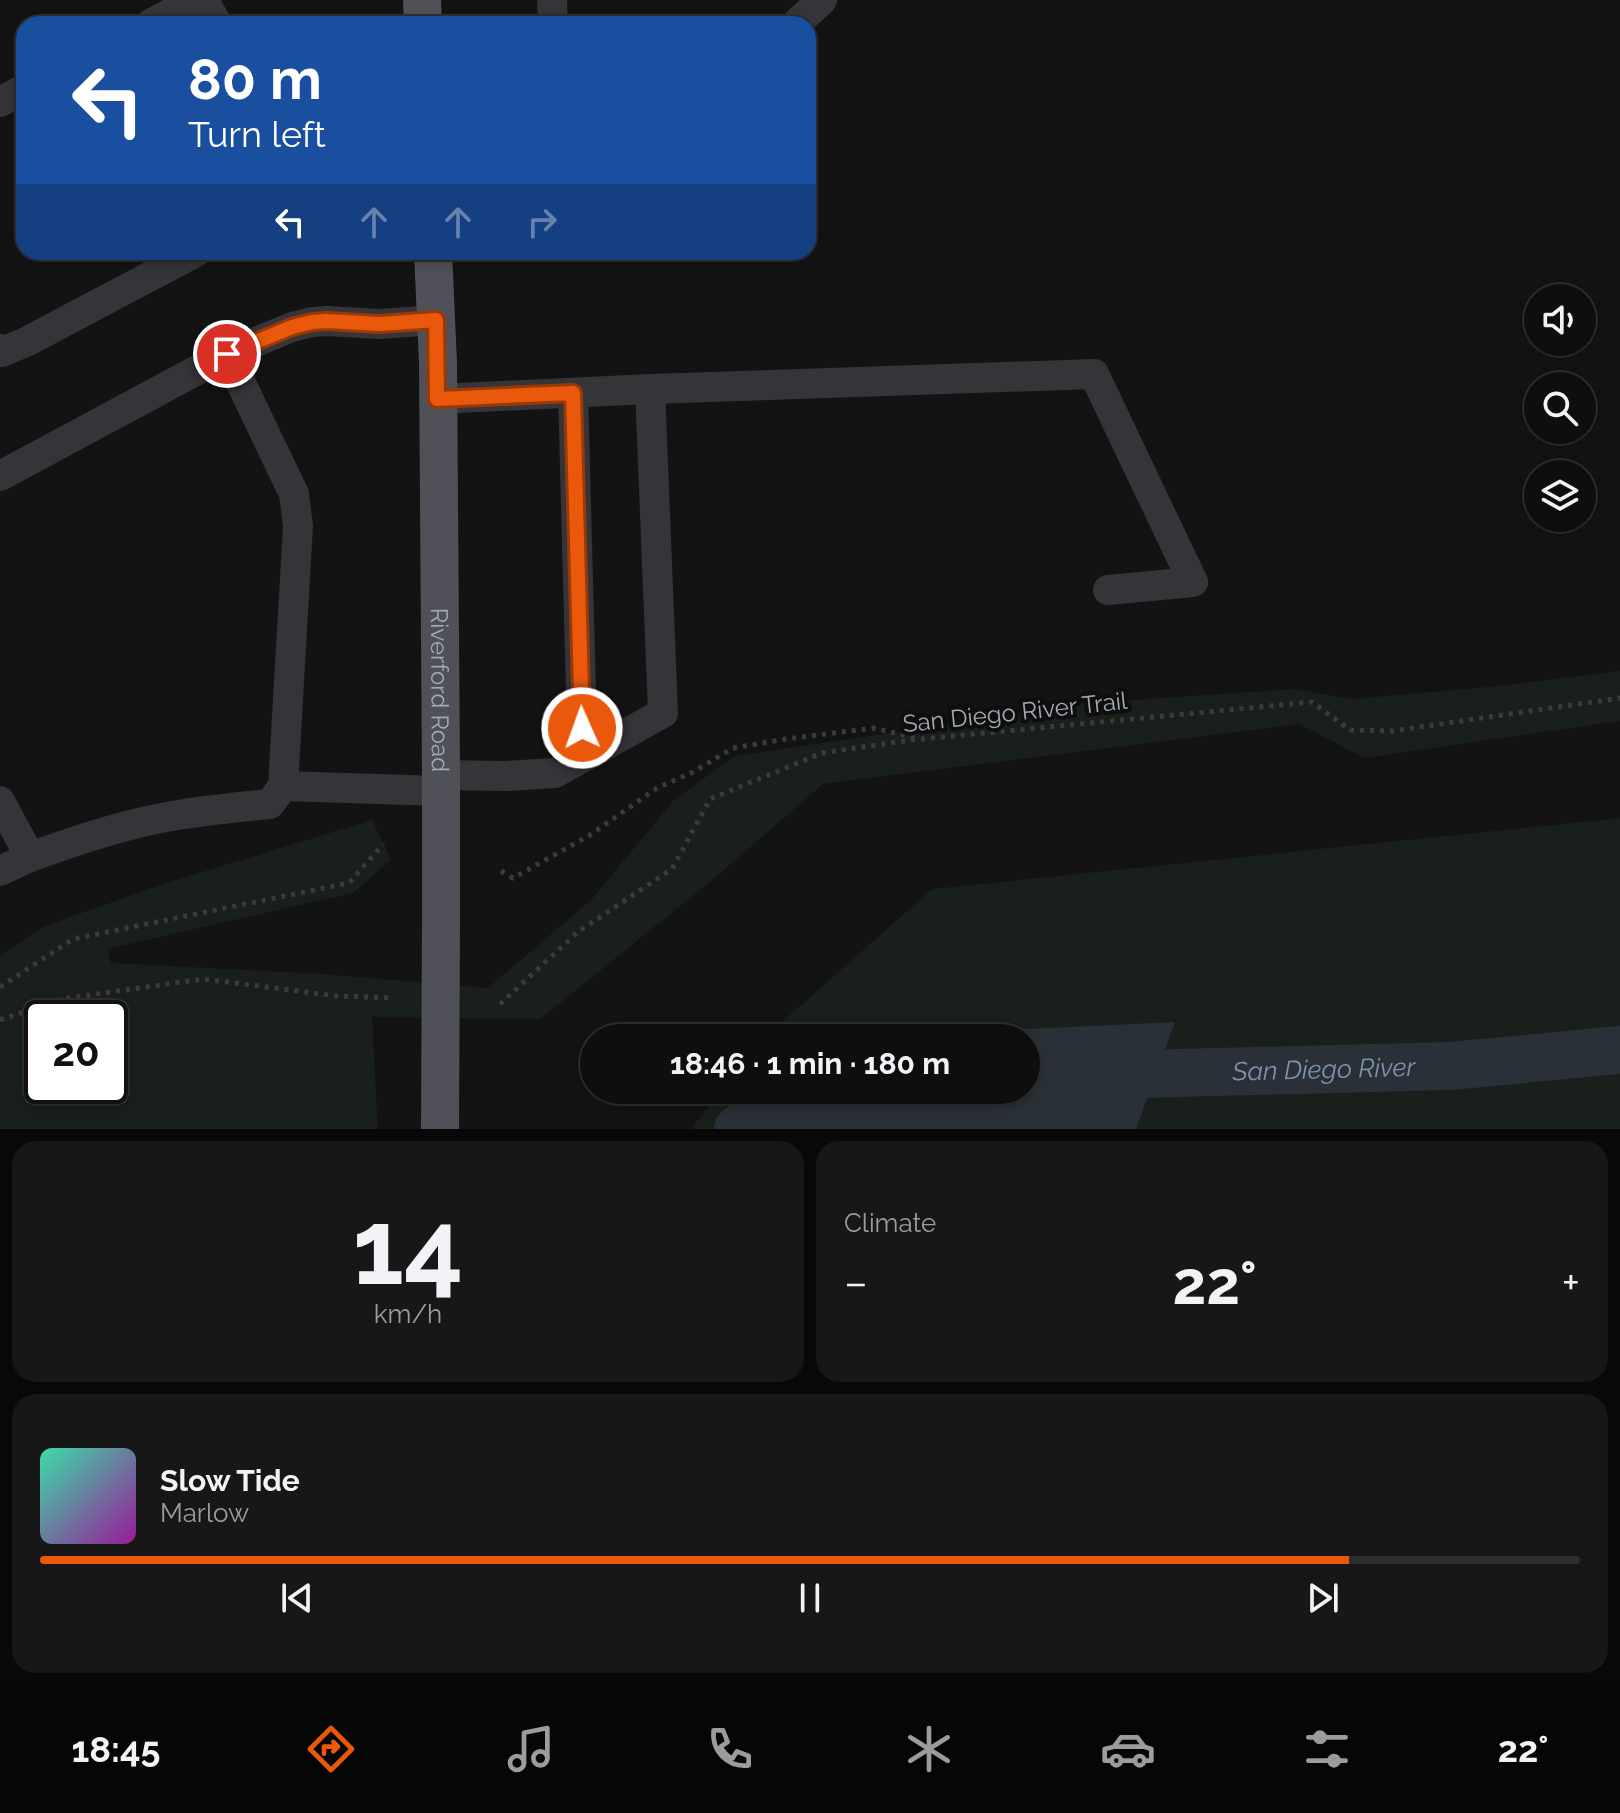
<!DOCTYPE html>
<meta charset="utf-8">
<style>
:root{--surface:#0e0e0f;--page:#171718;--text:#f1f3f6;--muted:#9b9c9e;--line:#2e2e2f;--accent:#ea580c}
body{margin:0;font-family:Raleway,sans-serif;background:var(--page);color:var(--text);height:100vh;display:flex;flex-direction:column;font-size:30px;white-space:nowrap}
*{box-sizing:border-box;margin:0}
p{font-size:26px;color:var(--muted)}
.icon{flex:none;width:44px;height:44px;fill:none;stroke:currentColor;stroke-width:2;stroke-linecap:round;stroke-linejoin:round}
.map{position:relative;height:1129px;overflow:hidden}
.details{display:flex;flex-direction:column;gap:12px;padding:12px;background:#080808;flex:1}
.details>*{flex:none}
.banner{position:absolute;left:16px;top:16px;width:800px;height:244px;border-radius:24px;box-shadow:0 4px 12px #0003,0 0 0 2px var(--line);background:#1a4fa0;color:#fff;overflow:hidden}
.fabs{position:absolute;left:1524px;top:284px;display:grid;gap:16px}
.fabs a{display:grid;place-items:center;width:72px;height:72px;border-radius:50%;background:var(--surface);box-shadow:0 4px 12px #0003,0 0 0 2px var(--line);font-size:40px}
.speed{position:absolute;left:24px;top:1000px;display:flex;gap:16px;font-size:40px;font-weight:700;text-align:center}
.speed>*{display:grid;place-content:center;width:104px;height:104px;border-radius:50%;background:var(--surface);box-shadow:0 4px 12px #0003,0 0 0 2px var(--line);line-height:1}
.speed .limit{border:4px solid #111;border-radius:12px;background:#fff;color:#111}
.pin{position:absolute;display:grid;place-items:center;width:68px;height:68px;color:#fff;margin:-34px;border:4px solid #fff;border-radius:50%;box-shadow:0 2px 8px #0007}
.me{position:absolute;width:88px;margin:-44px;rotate:358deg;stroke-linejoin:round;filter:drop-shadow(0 0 6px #0008)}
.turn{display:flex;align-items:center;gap:28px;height:168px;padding:0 40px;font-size:36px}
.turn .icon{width:104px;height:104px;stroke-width:2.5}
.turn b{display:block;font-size:56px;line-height:68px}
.lanes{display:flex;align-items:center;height:76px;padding:0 40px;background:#0003;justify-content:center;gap:40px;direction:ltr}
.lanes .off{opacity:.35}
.big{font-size:60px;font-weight:700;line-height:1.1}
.details .card{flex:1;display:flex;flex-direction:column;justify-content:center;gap:12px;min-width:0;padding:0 28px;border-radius:24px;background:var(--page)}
.details .dial{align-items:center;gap:0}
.dial b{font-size:104px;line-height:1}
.song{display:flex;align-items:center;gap:24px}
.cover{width:96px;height:96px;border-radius:12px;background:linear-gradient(135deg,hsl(160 70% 55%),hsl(300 70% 35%))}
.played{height:8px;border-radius:4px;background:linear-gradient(90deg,var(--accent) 85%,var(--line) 85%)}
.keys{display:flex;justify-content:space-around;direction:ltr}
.heat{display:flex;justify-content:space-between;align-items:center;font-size:44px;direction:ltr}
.details .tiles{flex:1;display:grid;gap:12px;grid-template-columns:1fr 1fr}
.card:last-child{grid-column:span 2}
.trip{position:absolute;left:580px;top:1024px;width:460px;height:80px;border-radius:40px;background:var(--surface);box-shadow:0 4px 12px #0003,0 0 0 2px var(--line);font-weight:700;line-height:80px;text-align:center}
.dock{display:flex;height:128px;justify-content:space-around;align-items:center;background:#060606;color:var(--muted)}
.dock .icon{width:56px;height:56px}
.dock .on{color:var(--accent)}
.dock b{font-size:36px;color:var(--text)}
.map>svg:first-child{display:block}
.green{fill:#191f1a;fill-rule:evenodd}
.water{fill:#2a3037}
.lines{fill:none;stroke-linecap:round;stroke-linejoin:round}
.river{stroke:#2a3037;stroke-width:48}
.path{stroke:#3a3b40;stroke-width:5;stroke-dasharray:4 6;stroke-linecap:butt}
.minor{stroke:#343439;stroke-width:30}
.major{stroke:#505158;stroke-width:38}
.major-bridge{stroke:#505158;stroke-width:38}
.route-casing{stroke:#983908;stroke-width:20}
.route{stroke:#ea580c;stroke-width:14}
.labels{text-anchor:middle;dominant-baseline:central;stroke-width:8;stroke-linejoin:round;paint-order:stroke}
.street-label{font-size:24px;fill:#a5a9b4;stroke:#0e0e0f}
.water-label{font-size:26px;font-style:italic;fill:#7e94ad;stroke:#0e0e0f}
</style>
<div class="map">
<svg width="1620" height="1129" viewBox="0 0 1620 1129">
<rect width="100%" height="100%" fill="#131314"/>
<!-- green -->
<g class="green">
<path d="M1620 671V721L1364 758 1299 724 823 784 710 882 540 1019 372 1017 378 1129H0V955L45 926 163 884 372 820 391 860 353 893 107 949 111 963 323 974 488 988 591 900 675 799 735 756 1089 703 1295 689 1352 699 1498 686ZM42 1018H110V1086H42Z"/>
<polygon points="1620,818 1620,1129 691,1129 722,1090 1026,1090 1026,1038 764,1038 932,889"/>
</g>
<!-- water -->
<polygon class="water" points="1175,1022 1136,1129 776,1129 781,1120 821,1090 1026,1090 1026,1038 891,1038 895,1035"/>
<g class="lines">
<!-- river -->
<g class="river">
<path id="s1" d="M1026 1077 1449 1066 1620 1050"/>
<polyline points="738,1129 919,1090"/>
</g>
<!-- path -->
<g class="path">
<polyline points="501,871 513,878 590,835 657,788 693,772 733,748 786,739 873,728 917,738"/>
<polyline points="0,987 73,939 349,883 383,844"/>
<polyline points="500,1004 579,931 672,869 710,799 822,753 911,740 1312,702 1350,730 1392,731 1620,698"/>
<polyline points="0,1020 62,999 203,979 337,996 394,998"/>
</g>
<!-- minor -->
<g class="minor">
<polyline points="204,0 217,24"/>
<polyline points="552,0 553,24"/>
<polyline points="150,24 196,0"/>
<polyline points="796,24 822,0"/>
<polyline points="0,102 24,89"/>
<polyline points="436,320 379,324 327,321 312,322 292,327 227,354 294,494 298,526 283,786 441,791"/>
<polyline points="0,349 2,352 26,342 196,252"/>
<polyline points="650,389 1094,374 1193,582 1108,590"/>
<polyline points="573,393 582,728 596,750"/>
<polyline points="437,399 650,389 663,713 555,773 506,776 441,775"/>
<polyline points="0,476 227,354"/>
<path d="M0 801 30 857C78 840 127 823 178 815 208 810 239 807 270 804L283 786"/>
<polyline points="0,871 30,857"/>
</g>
<!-- major -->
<g class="major">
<polyline points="422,0 423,24"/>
<path id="s2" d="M433 252 438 363 441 775V919"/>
</g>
<!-- major-bridge -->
<polyline class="major-bridge" points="440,1129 441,919"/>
</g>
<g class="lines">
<!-- route casing -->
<g class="route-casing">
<polyline id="route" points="227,354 292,327 312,322 327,321 379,324 436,320 437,399 573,393 582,728"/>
</g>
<!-- route -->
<use href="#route" class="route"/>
</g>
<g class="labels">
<!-- street labels -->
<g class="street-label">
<text stroke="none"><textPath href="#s2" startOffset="438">Riverford Road</textPath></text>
<text transform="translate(1015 712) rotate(-6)">San Diego River Trail</text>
</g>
<!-- water labels -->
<g class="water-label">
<text stroke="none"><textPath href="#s1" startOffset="298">San Diego River</textPath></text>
</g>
</g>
</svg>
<div class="fabs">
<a><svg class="icon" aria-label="sound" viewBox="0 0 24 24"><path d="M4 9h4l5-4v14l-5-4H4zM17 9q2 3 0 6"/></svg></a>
<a><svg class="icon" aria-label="search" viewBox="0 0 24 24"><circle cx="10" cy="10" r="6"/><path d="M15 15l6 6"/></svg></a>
<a><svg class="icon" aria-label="layers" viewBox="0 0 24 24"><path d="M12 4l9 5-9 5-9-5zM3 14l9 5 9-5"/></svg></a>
</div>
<div class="speed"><div class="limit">20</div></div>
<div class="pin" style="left:227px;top:354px;background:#d93025"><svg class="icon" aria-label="arrive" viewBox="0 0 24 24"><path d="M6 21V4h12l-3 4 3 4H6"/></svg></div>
<svg class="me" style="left:582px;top:728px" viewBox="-20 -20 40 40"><circle r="17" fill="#ea580c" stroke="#fff" stroke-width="3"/><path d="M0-11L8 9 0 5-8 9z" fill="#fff"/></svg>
<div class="trip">18:46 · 1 min · 180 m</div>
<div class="banner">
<div class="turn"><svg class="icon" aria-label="left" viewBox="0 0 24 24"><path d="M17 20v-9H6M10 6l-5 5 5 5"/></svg><div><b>80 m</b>Turn left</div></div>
<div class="lanes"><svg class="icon" aria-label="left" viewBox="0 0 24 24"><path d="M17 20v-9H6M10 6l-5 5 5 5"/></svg><svg class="icon off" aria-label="ahead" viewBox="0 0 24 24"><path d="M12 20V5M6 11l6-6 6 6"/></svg><svg class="icon off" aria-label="ahead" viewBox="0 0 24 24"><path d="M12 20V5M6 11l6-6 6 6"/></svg><svg class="icon off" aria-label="right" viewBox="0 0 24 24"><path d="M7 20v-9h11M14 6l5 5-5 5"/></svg></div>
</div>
</div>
<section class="details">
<div class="tiles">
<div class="card dial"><b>14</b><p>km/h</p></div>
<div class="card"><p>Climate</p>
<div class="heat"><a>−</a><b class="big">22°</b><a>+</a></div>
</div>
<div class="card">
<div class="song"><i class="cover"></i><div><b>Slow Tide</b><p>Marlow</p></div></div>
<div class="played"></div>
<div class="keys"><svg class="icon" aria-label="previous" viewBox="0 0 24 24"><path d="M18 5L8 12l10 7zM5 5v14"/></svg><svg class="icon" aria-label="pause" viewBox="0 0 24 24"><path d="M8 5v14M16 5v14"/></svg><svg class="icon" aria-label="next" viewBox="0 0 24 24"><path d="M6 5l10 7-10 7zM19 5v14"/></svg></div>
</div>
</div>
</section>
<nav class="dock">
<b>18:45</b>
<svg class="icon on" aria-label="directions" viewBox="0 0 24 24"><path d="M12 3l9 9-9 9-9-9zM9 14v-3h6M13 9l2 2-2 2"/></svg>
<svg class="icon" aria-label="music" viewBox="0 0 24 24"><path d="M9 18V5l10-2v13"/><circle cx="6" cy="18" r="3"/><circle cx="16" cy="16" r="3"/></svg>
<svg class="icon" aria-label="phone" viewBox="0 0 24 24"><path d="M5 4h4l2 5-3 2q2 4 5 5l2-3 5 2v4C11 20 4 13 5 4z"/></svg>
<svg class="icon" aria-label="climate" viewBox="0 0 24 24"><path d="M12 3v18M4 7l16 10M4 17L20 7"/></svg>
<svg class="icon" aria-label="car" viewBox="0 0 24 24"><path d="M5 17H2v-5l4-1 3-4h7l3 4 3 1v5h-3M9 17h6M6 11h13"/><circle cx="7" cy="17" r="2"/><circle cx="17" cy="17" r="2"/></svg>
<svg class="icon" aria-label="filters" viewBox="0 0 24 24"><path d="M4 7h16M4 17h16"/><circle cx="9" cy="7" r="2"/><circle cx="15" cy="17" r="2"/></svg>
<b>22°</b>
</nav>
